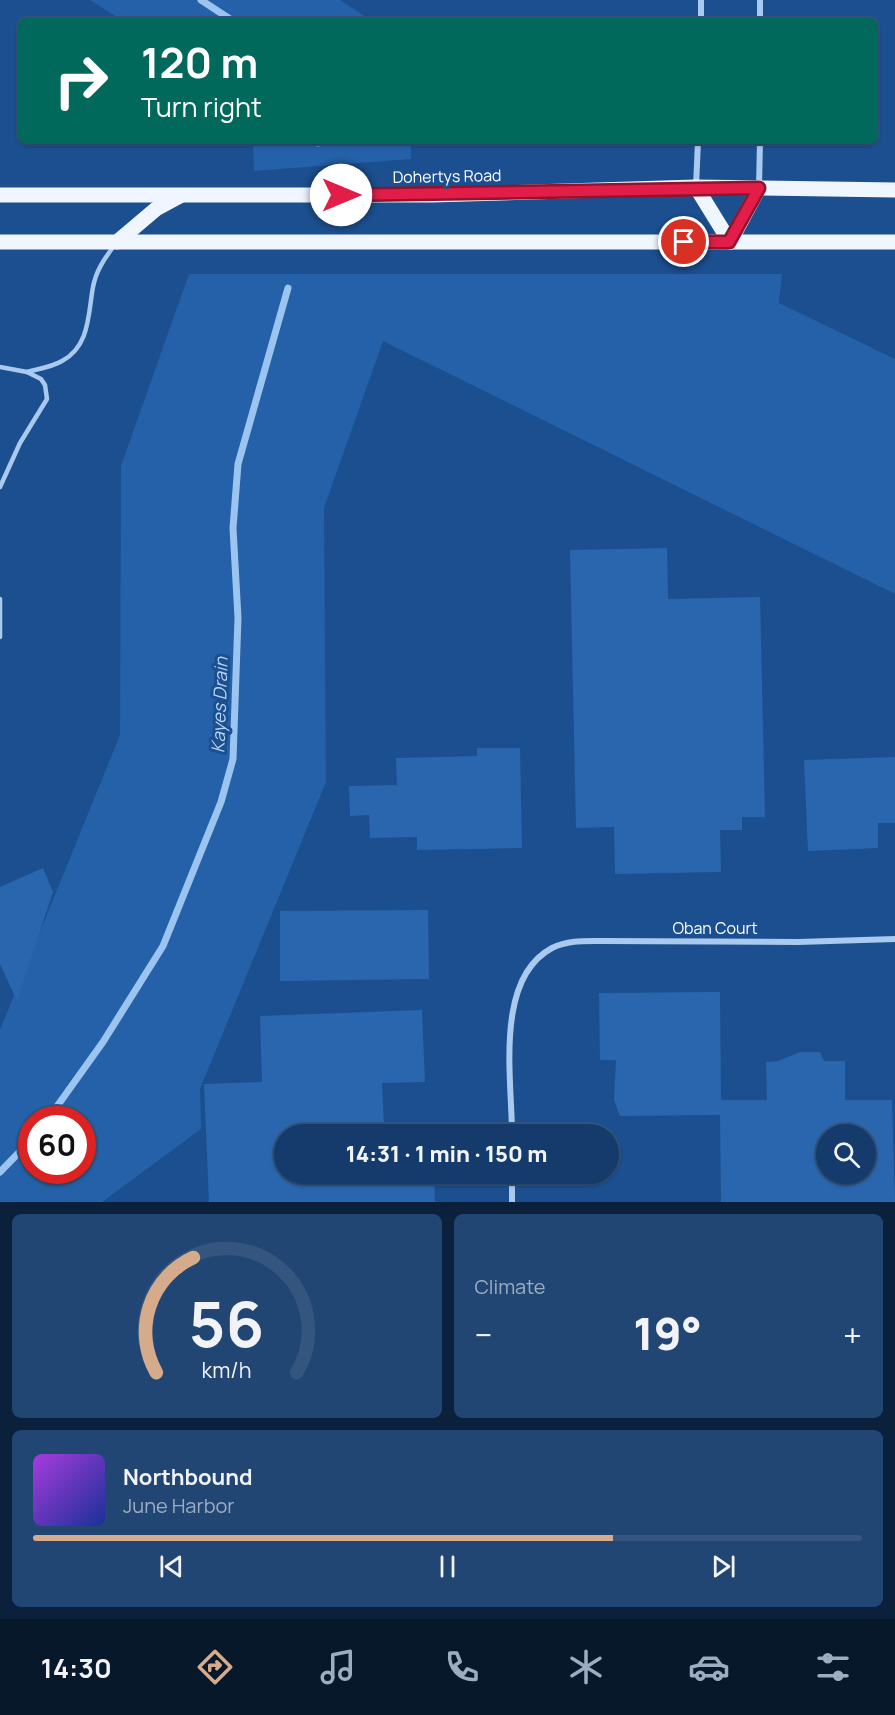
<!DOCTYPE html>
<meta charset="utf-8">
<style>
:root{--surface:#143b6b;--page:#214673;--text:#f1f3f6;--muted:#9dadc1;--line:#33557e;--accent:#d6ab8b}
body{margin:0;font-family:Manrope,sans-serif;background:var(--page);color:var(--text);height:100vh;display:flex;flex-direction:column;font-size:22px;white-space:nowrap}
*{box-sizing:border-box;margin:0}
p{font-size:20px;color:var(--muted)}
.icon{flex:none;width:33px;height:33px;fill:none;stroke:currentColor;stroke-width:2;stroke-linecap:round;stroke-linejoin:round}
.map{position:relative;height:1202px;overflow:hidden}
.side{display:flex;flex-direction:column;gap:12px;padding:12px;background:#0b203b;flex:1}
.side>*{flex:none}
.guide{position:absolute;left:18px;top:18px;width:860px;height:126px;border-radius:9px;box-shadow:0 2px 4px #0004,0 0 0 2px var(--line);background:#00695c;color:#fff;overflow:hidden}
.buttons{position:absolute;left:816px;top:1124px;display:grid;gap:12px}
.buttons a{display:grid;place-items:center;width:60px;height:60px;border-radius:50%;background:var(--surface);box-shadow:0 2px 4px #0004,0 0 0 2px var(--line);font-size:30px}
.speed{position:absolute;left:18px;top:1106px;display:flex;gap:12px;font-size:30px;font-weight:700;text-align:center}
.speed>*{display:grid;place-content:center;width:78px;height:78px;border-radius:50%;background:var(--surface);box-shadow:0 2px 4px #0004,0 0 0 2px var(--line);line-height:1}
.speed .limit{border:9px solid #d22;background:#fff;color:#111}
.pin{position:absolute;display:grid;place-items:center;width:51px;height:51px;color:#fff;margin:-26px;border:3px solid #fff;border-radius:50%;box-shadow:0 2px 6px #0007}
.me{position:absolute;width:66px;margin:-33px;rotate:90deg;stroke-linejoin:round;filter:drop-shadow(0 0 4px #0008)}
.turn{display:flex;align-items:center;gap:21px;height:126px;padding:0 24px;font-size:27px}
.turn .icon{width:78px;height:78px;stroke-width:2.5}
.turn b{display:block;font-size:42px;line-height:51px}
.big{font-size:45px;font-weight:800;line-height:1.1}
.side .widget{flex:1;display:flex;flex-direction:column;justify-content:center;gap:9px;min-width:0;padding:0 21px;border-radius:9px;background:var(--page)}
.side .dial{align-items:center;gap:0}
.dial svg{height:156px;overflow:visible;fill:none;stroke:var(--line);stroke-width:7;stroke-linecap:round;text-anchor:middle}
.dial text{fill:var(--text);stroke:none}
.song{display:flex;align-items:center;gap:18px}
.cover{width:72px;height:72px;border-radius:9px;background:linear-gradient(135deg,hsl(280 70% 55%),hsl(230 70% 35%))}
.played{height:6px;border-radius:3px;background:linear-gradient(90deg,var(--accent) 70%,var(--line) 70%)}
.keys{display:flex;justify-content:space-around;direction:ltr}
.heat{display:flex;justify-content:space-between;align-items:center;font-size:33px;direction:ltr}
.side .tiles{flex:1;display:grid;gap:12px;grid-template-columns:1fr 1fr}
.widget:last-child{grid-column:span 2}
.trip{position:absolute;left:274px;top:1124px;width:345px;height:60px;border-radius:30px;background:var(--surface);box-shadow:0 2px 4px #0004,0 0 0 2px var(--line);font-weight:800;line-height:60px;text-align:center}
.tab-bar{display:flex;height:96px;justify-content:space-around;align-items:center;background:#08182b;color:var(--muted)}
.tab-bar .icon{width:42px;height:42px}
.tab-bar .selected{color:var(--accent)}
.tab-bar b{font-size:27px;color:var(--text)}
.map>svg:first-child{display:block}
.green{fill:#2461a8;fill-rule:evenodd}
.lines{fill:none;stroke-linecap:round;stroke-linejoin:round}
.stream{stroke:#9cc4f0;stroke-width:7}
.building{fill:#2a66ad;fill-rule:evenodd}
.service{stroke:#a9c9ee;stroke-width:4.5}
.minor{stroke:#a9c9ee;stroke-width:6}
.primary{stroke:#f0f6ff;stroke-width:15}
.route-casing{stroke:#92132f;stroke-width:15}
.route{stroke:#e11d48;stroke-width:10}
.labels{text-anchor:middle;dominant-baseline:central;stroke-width:6;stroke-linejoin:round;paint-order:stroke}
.street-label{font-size:16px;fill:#fff;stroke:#1b4f8f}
.water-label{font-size:18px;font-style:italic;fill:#b5d3f5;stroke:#1b4f8f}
</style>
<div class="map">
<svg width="895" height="1202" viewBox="0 0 895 1202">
<rect width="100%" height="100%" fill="#1b4f8f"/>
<!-- green -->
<g class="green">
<polygon points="90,0 340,0 372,21 123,21"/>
<polygon points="253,141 411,141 411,159 254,171"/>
<path d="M189 274H782L779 303 895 359V594L383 341 324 508 326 782 200 1089 201 1129 102 1202H0V1030L120 735 121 466ZM32 1119H82V1170H32Z"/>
</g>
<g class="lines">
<!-- stream -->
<g class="stream">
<polyline points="201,0 233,21"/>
<polyline points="318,141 318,143"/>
<polyline points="48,1119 103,1042 163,946 221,802 233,759 238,618 233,528 238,464 288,288"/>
<polyline points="0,1172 32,1139"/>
</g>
</g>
<!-- building -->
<g class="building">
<polygon points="667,548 668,599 760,597 765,817 742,817 742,830 720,830 721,872 615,874 614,827 576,828 570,550"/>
<polygon points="477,748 520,748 522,848 417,850 417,837 370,838 369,815 350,816 349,786 397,785 396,758 477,756"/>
<polygon points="895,757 895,823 878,823 878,848 808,851 804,760"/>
<polygon points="43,868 53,892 17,1001 0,964 0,887"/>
<polygon points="428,910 429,979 280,981 280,911"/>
<path d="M720 992 721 1100H767L766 1062 778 1061 800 1052H820L824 1061H845V1100H892L895 1202H721L720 1115 620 1116 614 1100 616 1060H600L599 993ZM826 1134H866V1173H826Z"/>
<polygon points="422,1010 425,1082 382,1083 384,1127 432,1125 432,1134 285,1134 285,1173 434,1173 435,1202 209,1202 204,1084 262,1082 260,1016"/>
</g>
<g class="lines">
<!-- service -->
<g class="service">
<polyline points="0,367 27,372 41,379 45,385 47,399 20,443 0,487"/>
<path d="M27 372C38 369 52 367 62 361 90 346 88 314 93 287 96 271 104 259 114 246"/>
<polyline points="0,599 0,637"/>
</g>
<!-- minor -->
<g class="minor">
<polyline points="701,21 701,0"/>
<polyline points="760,21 760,0"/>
<polyline points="696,187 698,141"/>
<polyline points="759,188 760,141"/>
<path d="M512 1134C512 1080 494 979 552 948 568 940 585 941 602 941L798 942 895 939"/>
<polyline points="512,1173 512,1202"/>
</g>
<!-- primary -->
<g class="primary">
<polyline points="696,187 730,242"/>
<polyline points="0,195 432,195 696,187 895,190"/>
<polyline points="0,242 895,242"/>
<polyline points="117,242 156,209 180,196"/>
<polyline points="730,242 759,188"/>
</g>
</g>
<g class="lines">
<!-- route casing -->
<g class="route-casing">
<polyline id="route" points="341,195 759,188 729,242 684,242"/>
</g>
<!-- route -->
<use href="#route" class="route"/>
</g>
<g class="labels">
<!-- street labels -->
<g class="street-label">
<text transform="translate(447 176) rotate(-1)">Dohertys Road</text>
<text x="715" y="928">Oban Court</text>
</g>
<!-- water labels -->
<g class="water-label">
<text transform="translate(219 705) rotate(-88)">Kayes Drain</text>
</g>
</g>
</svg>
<div class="buttons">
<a><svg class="icon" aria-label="search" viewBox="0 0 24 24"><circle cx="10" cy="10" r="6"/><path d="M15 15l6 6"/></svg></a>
</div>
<div class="speed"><div class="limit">60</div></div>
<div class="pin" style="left:684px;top:242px;background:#d93025"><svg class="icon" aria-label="arrive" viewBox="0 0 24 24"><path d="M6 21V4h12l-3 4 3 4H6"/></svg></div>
<svg class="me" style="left:341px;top:195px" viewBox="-20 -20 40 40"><circle r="19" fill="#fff"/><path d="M0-13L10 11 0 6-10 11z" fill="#e11d48"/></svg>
<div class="trip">14:31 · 1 min · 150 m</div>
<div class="guide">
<div class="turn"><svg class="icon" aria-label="right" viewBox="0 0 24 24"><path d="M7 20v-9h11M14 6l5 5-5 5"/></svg><div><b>120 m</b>Turn right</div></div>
</div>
</div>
<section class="side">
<div class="tiles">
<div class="widget dial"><svg viewBox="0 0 100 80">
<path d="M14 69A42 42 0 1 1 86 69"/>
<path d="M14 69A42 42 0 0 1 33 10" stroke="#d6ab8b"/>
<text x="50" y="56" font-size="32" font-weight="700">56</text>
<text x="50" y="72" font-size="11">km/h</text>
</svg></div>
<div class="widget"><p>Climate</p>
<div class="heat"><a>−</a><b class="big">19°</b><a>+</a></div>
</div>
<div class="widget">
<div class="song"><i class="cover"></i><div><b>Northbound</b><p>June Harbor</p></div></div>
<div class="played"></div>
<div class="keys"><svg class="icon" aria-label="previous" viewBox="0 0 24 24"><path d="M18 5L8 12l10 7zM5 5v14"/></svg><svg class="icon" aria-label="pause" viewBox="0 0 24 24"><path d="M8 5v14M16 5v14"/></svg><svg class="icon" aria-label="next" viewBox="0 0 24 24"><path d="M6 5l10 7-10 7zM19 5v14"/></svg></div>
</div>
</div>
</section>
<nav class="tab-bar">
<b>14:30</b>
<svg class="icon selected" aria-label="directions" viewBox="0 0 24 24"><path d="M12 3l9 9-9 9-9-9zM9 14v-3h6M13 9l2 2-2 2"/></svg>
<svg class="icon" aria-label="music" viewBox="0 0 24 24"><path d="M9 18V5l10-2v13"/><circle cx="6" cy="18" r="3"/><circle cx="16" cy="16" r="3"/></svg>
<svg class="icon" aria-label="phone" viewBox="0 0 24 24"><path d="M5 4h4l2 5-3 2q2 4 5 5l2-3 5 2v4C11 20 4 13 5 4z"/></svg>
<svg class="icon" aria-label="climate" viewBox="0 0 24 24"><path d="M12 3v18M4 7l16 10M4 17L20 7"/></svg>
<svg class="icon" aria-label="car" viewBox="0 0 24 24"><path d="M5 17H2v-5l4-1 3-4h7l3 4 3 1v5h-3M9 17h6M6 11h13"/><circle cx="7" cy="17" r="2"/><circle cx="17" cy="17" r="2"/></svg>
<svg class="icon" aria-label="filters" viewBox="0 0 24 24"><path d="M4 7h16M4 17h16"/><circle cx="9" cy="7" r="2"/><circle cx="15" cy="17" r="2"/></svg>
</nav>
